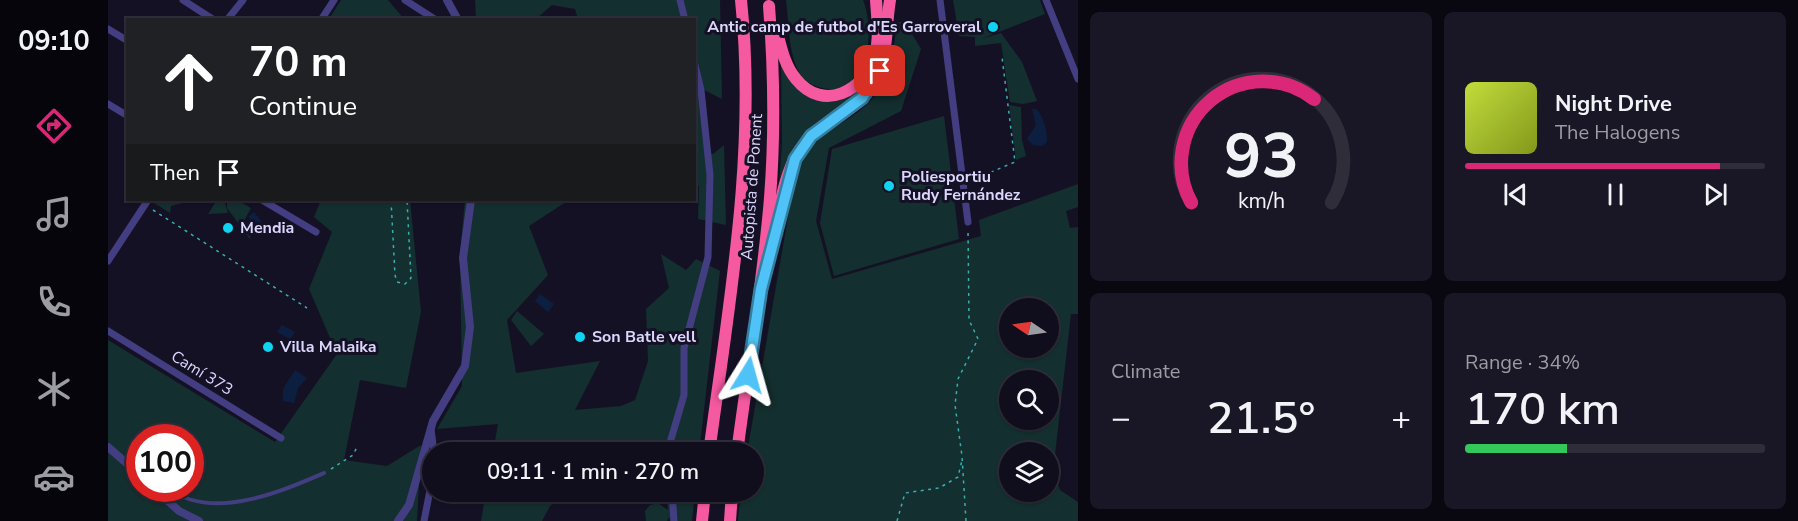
<!DOCTYPE html>
<meta charset="utf-8">
<style>
:root{--surface:#100d1c;--page:#191625;--text:#f1f3f6;--muted:#9c9ca3;--line:#302d3b;--accent:#db2777}
body{margin:0;font-family:"Nunito Sans",sans-serif;background:var(--page);color:var(--text);height:100vh;display:flex;flex-direction:column;font-size:22px;white-space:nowrap}
*{box-sizing:border-box;margin:0}
p{font-size:20px;color:var(--muted)}
.icon{flex:none;width:33px;height:33px;fill:none;stroke:currentColor;stroke-width:2;stroke-linecap:round;stroke-linejoin:round}
.map{position:relative;flex:1;overflow:hidden}
.details{display:flex;flex-direction:column;gap:12px;padding:12px;background:#09070f;width:720px}
.details>*{flex:none}
.banner{position:absolute;left:18px;top:18px;width:570px;height:183px;border-radius:0px;box-shadow:0 2px 4px #0004,0 0 0 2px var(--line);background:#202124;color:#fff;overflow:hidden}
.needle{width:39px;rotate:283deg}
.fabs{position:absolute;left:891px;top:298px;display:grid;gap:12px}
.fabs a{display:grid;place-items:center;width:60px;height:60px;border-radius:50%;background:var(--surface);box-shadow:0 2px 4px #0004,0 0 0 2px var(--line);font-size:30px}
.speed{position:absolute;left:18px;top:424px;display:flex;gap:12px;font-size:30px;font-weight:700;text-align:center}
.speed>*{display:grid;place-content:center;width:78px;height:78px;border-radius:50%;background:var(--surface);box-shadow:0 2px 4px #0004,0 0 0 2px var(--line);line-height:1}
.speed .limit{border:9px solid #d22;background:#fff;color:#111}
.pin{position:absolute;display:grid;place-items:center;width:51px;height:51px;color:#fff;margin:-26px;border-radius:12px;box-shadow:0 3px 9px #0006}
.me{position:absolute;width:66px;margin:-33px;rotate:8deg;stroke-linejoin:round;filter:drop-shadow(0 0 4px #0008)}
.turn{display:flex;align-items:center;gap:21px;height:126px;padding:0 24px;font-size:27px}
.turn .icon{width:78px;height:78px;stroke-width:2.5}
.turn b{display:block;font-size:42px;line-height:51px}
.then{display:flex;align-items:center;height:57px;padding:0 24px;background:#0003;gap:12px;font-size:22px}
.big{font-size:45px;font-weight:600;line-height:1.1}
.details .card{flex:1;display:flex;flex-direction:column;justify-content:center;gap:9px;min-width:0;padding:0 21px;border-radius:9px;background:var(--page)}
.details .dial{align-items:center;gap:0}
.dial svg{height:156px;overflow:visible;fill:none;stroke:var(--line);stroke-width:7;stroke-linecap:round;text-anchor:middle}
.dial text{fill:var(--text);stroke:none}
.song{display:flex;align-items:center;gap:18px}
.cover{width:72px;height:72px;border-radius:9px;background:linear-gradient(135deg,hsl(70 70% 55%),hsl(70 70% 35%))}
.played{height:6px;border-radius:3px;background:linear-gradient(90deg,var(--accent) 85%,var(--line) 85%)}
.keys{display:flex;justify-content:space-around;direction:ltr}
.heat{display:flex;justify-content:space-between;align-items:center;font-size:33px;direction:ltr}
.charge{height:9px;border-radius:4px;background:linear-gradient(90deg,#34c759 34%,var(--line) 0)}
.details .tiles{flex:1;display:grid;gap:12px;grid-template-columns:repeat(2,1fr)}
.trip{position:absolute;left:314px;top:442px;width:342px;height:60px;border-radius:30px;background:var(--surface);box-shadow:0 2px 4px #0004,0 0 0 2px var(--line);font-weight:600;line-height:60px;text-align:center}
main{display:flex;flex:1;min-height:0}
.tab-bar{display:flex;flex-direction:column;width:108px;justify-content:space-around;align-items:center;background:#06050b;color:var(--muted)}
.tab-bar .icon{width:42px;height:42px}
.tab-bar .active{color:var(--accent)}
.tab-bar b{font-size:27px;color:var(--text)}
.map>svg:first-child{display:block}
.green{fill:#142f2f;fill-rule:evenodd}
.water{fill:#0d1f41}
.lines{fill:none;stroke-linecap:round;stroke-linejoin:round}
.path{stroke:#37b1ad;stroke-width:1.5;stroke-dasharray:3 4.5;stroke-linecap:butt}
.service{stroke:#433e81;stroke-width:4}
.minor{stroke:#433e81;stroke-width:7}
.tertiary{stroke:#433e81;stroke-width:8}
.motorway{stroke:#f559a0;stroke-width:12}
.route-casing{stroke:#337fa1;stroke-width:15}
.route{stroke:#4fc3f7;stroke-width:10}
.poi-dot{fill:#0fd4f1;stroke:#151125;stroke-width:2}
.labels{text-anchor:middle;dominant-baseline:central;stroke-width:6;stroke-linejoin:round;paint-order:stroke}
.poi-label{font-size:16px;font-weight:bold;fill:#dcd7fd;stroke:#151125;text-anchor:start}
.street-label{font-size:16px;fill:#dcd7fd;stroke:#151125}
</style>
<main>
<nav class="tab-bar">
<b>09:10</b>
<svg class="icon active" aria-label="directions" viewBox="0 0 24 24"><path d="M12 3l9 9-9 9-9-9zM9 14v-3h6M13 9l2 2-2 2"/></svg>
<svg class="icon" aria-label="music" viewBox="0 0 24 24"><path d="M9 18V5l10-2v13"/><circle cx="6" cy="18" r="3"/><circle cx="16" cy="16" r="3"/></svg>
<svg class="icon" aria-label="phone" viewBox="0 0 24 24"><path d="M5 4h4l2 5-3 2q2 4 5 5l2-3 5 2v4C11 20 4 13 5 4z"/></svg>
<svg class="icon" aria-label="climate" viewBox="0 0 24 24"><path d="M12 3v18M4 7l16 10M4 17L20 7"/></svg>
<svg class="icon" aria-label="car" viewBox="0 0 24 24"><path d="M5 17H2v-5l4-1 3-4h7l3 4 3 1v5h-3M9 17h6M6 11h13"/><circle cx="7" cy="17" r="2"/><circle cx="17" cy="17" r="2"/></svg>
</nav>
<div class="map">
<svg width="970" height="521" viewBox="0 0 970 521">
<rect width="100%" height="100%" fill="#151125"/>
<!-- green -->
<g class="green">
<polygon points="233,0 280,0 296,19 221,19"/>
<polygon points="367,0 612,0 614,99 590,87 598,152 605,154 616,145 618,225 590,219 591,186 586,186 586,20 470,19 467,9 444,5 428,19 368,19"/>
<path d="M678 0H755C768 33 761 105 708 86 700 84 692 76 689 68 680 48 681 22 678 0Z"/>
<polygon points="845,0 932,0 937,14 873,39 893,33 914,62 929,101 915,104 902,102 893,43 867,46 867,37 851,36"/>
<path d="M789 22H797L813 49 793 111 721 148 708 221 724 279 873 236 871 220 970 184V207L958 211 962 228 970 227V314H963L945 472 952 490 970 502V521H630L633 492H645V453H639L687 177C705 125 742 129 769 93 784 72 786 47 789 22ZM902 309H940V348H902ZM902 381H940V420H902ZM902 453H940V492H902Z"/>
<path d="M673 61 678 72 723 101 741 97 758 85C743 104 720 111 702 128 684 146 678 178 670 202L674 142Z"/>
<polygon points="901,105 913,107 914,140 918,156 908,160"/>
<polygon points="836,116 851,239 726,276 712,223 724,149"/>
<polygon points="45,200 86,200 63,206 62,213 43,201"/>
<polygon points="109,200 116,200 120,213 100,214"/>
<polygon points="119,200 129,200 143,208 136,221 143,231 142,239 119,208"/>
<path d="M213 200H302L313 312 298 388 252 380 236 460 279 466 313 445 309 521H0V340L167 442 229 354 201 289 224 232 206 217ZM32 438H82V489H32Z"/>
<polygon points="357,200 461,200 421,226 440,275 399,320 408,373 492,361 467,410 513,406 527,400 540,361 538,309 561,288 553,254 578,270 588,259 612,271 591,453 385,453 390,424 329,429 354,386 352,254"/>
<polygon points="409,311 436,334 423,346 403,320"/>
<polygon points="378,492 464,492 442,506 434,521 373,521"/>
<polygon points="558,492 587,492 584,521 562,521 561,517 559,521 538,521 537,511 542,505 550,503 560,510"/>
</g>
<!-- water -->
<g class="water">
<path d="M924 109H928C936 117 939 130 939 142L934 146 925 145 919 139 928 125Z"/>
<polygon points="146,212 154,222 152,230 144,227 141,216"/>
<polygon points="432,294 446,304 440,312 427,301"/>
<polygon points="174,325 187,332 182,339 169,332"/>
<polygon points="187,370 199,378 190,388 186,403 175,401 175,389"/>
</g>
<g class="lines">
<!-- path -->
<g class="path">
<polyline points="862,181 907,162 894,57"/>
<polyline points="283,200 287,275 289,282 297,284 303,278 299,200"/>
<polyline points="45,210 199,308"/>
<polyline points="223,469 245,455 250,445"/>
<polyline points="789,521 797,493 831,488 850,477 854,460"/>
<polyline points="858,521 854,456 847,405 850,379 870,339 861,320 860,230"/>
</g>
<!-- service -->
<path class="service" d="M61 489C105 521 172 492 216 473"/>
<!-- minor -->
<g class="minor">
<polyline points="75,0 106,20"/>
<polyline points="297,0 328,20"/>
<polyline points="572,0 577,20"/>
<polyline points="832,0 860,222"/>
<polyline points="938,0 970,79"/>
<polyline points="119,20 135,0"/>
<polyline points="213,20 226,0"/>
<polyline points="0,29 20,41"/>
<polyline points="0,104 20,116"/>
<polyline points="154,200 208,232"/>
<polyline points="0,261 40,200"/>
<polyline points="0,331 173,438"/>
<polyline points="323,429 326,453"/>
<polyline points="559,453 576,395 576,348 600,257 602,175 593,90 586,61"/>
<polyline points="564,492 566,521"/>
<polyline points="316,521 324,480"/>
</g>
<!-- tertiary -->
<g class="tertiary">
<polyline points="339,0 350,20"/>
<polyline points="0,447 32,475"/>
<polyline points="47,489 71,511 91,521"/>
<polyline points="290,521 301,505 325,421 357,366 362,327 355,258 363,200"/>
</g>
<!-- motorway -->
<g class="motorway">
<path d="M669 32C673 48 677 66 688 79 715 113 757 91 767 55 772 37 769 18 768 0"/>
<path d="M663 247C671 217 674 177 691 151 705 131 725 121 744 107 784 78 775 42 782 0"/>
<path d="M601 453C621 303 649 152 633 0"/>
<path d="M629 453C640 368 655 284 662 198 667 134 666 70 661 6"/>
<polyline points="594,521 597,492"/>
<polyline points="622,521 624,492"/>
</g>
</g>
<g class="lines">
<!-- route casing -->
<g class="route-casing">
<polyline id="route" points="640,375 653,289 687,159 703,136 754,98 772,71"/>
</g>
<!-- route -->
<use href="#route" class="route"/>
</g>
<!-- markers -->
<g class="poi-dot">
<circle cx="885" cy="27" r="6"/>
<circle cx="781" cy="186" r="6"/>
<circle cx="120" cy="228" r="6"/>
<circle cx="472" cy="337" r="6"/>
<circle cx="160" cy="347" r="6"/>
</g>
<g class="labels">
<!-- poi labels -->
<g class="poi-label">
<text x="873" y="27" text-anchor="end">Antic camp de futbol d'Es Garroveral</text>
<text x="793" y="177">Poliesportiu<tspan x="793" dy="18">Rudy Fernández</tspan></text>
<text x="132" y="228">Mendia</text>
<text x="484" y="337">Son Batle vell</text>
<text x="172" y="347">Villa Malaika</text>
</g>
<!-- street labels -->
<g class="street-label">
<text transform="translate(644 187) rotate(-86)">Autopista de Ponent</text>
<text transform="translate(94 373) rotate(32)">Camí 373</text>
</g>
</g>
</svg>
<div class="fabs">
<a><svg class="needle" viewBox="-14 -14 28 28"><path d="M0-13l5 13h-10z" fill="#e53935"/><path d="M0 13l5-13h-10z" fill="#9c9ca3"/></svg></a>
<a><svg class="icon" aria-label="search" viewBox="0 0 24 24"><circle cx="10" cy="10" r="6"/><path d="M15 15l6 6"/></svg></a>
<a><svg class="icon" aria-label="layers" viewBox="0 0 24 24"><path d="M12 4l9 5-9 5-9-5zM3 14l9 5 9-5"/></svg></a>
</div>
<div class="speed"><div class="limit">100</div></div>
<div class="pin" style="left:772px;top:71px;background:#d93025"><svg class="icon" aria-label="arrive" viewBox="0 0 24 24"><path d="M6 21V4h12l-3 4 3 4H6"/></svg></div>
<svg class="me" style="left:640px;top:375px" viewBox="-20 -20 40 40"><path d="M0-17L14 15 0 8-14 15z" fill="#4fc3f7" stroke="#fff" stroke-width="4"/></svg>
<div class="trip">09:11 · 1 min · 270 m</div>
<div class="banner">
<div class="turn"><svg class="icon" aria-label="ahead" viewBox="0 0 24 24"><path d="M12 20V5M6 11l6-6 6 6"/></svg><div><b>70 m</b>Continue</div></div>
<div class="then">Then<svg class="icon" aria-label="arrive" viewBox="0 0 24 24"><path d="M6 21V4h12l-3 4 3 4H6"/></svg></div>
</div>
</div>
<section class="details">
<div class="tiles">
<div class="card dial"><svg viewBox="0 0 100 80">
<path d="M14 69A42 42 0 1 1 86 69"/>
<path d="M14 69A42 42 0 0 1 77 16" stroke="#db2777"/>
<text x="50" y="56" font-size="32" font-weight="700">93</text>
<text x="50" y="72" font-size="11">km/h</text>
</svg></div>
<div class="card">
<div class="song"><i class="cover"></i><div><b>Night Drive</b><p>The Halogens</p></div></div>
<div class="played"></div>
<div class="keys"><svg class="icon" aria-label="previous" viewBox="0 0 24 24"><path d="M18 5L8 12l10 7zM5 5v14"/></svg><svg class="icon" aria-label="pause" viewBox="0 0 24 24"><path d="M8 5v14M16 5v14"/></svg><svg class="icon" aria-label="next" viewBox="0 0 24 24"><path d="M6 5l10 7-10 7zM19 5v14"/></svg></div>
</div>
<div class="card"><p>Climate</p>
<div class="heat"><a>−</a><b class="big">21.5°</b><a>+</a></div>
</div>
<div class="card"><p>Range · 34%</p><b class="big">170 km</b><div class="charge"></div></div>
</div>
</section>
</main>
